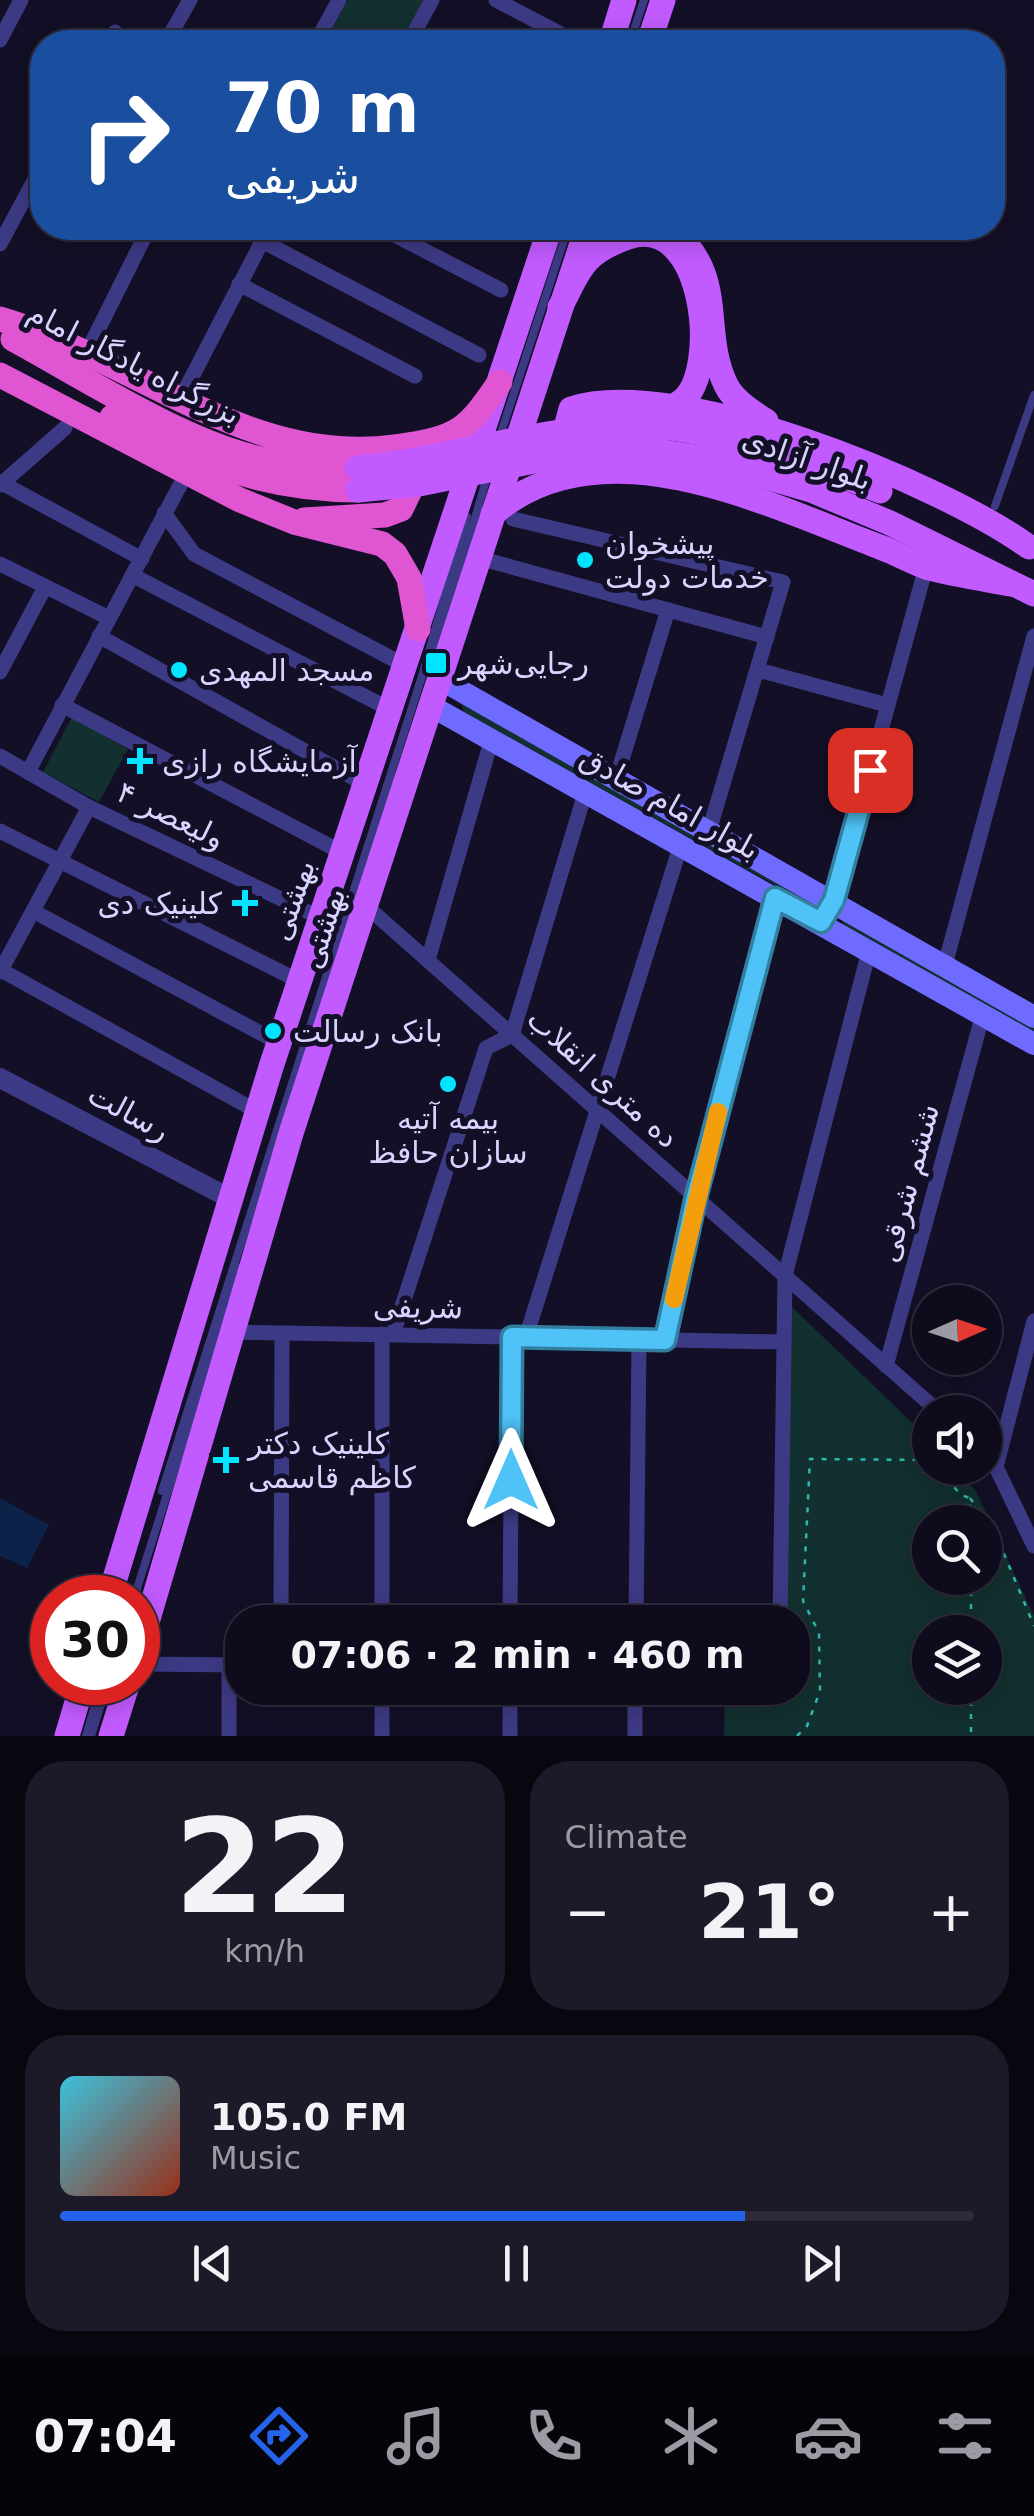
<!DOCTYPE html>
<meta charset="utf-8">
<style>
:root{--surface:#0e0b1c;--page:#1c1929;--text:#f1f3f6;--muted:#9b9ba3;--line:#2e2b3b;--accent:#2563eb}
body{margin:0;font-family:"DejaVu Sans",Cairo,sans-serif;background:var(--page);color:var(--text);height:100vh;display:flex;flex-direction:column;font-size:38px;white-space:nowrap}
*{box-sizing:border-box;margin:0}
p{font-size:32px;color:var(--muted)}
.icon{flex:none;width:55px;height:55px;fill:none;stroke:currentColor;stroke-width:2;stroke-linecap:round;stroke-linejoin:round}
.map{position:relative;height:1736px;overflow:hidden}
.details{display:flex;flex-direction:column;gap:25px;padding:25px;background:#08060f;flex:1}
.details>*{flex:none}
.guide{position:absolute;left:30px;top:30px;width:975px;height:210px;border-radius:40px;box-shadow:0 5px 25px #0003,0 0 0 2px var(--line);background:#1a4fa0;color:#fff;overflow:hidden}
.needle{width:65px;rotate:87deg}
.controls{position:absolute;left:912px;top:1285px;display:grid;gap:20px}
.controls a{display:grid;place-items:center;width:90px;height:90px;border-radius:50%;background:var(--surface);box-shadow:0 5px 25px #0003,0 0 0 2px var(--line);font-size:50px}
.speed{position:absolute;left:30px;top:1575px;display:flex;gap:20px;font-size:50px;font-weight:700;text-align:center}
.speed>*{display:grid;place-content:center;width:130px;height:130px;border-radius:50%;background:var(--surface);box-shadow:0 5px 25px #0003,0 0 0 2px var(--line);line-height:1}
.speed .limit{border:15px solid #d22;background:#fff;color:#111}
.pin{position:absolute;display:grid;place-items:center;width:85px;height:85px;color:#fff;margin:-42px;border-radius:20px;box-shadow:0 5px 15px #0006}
.me{position:absolute;width:110px;margin:-55px;rotate:0deg;stroke-linejoin:round;filter:drop-shadow(0 0 8px #0008)}
.turn{display:flex;align-items:center;gap:35px;height:210px;padding:0 30px;font-size:45px}
.turn .icon{width:130px;height:130px;stroke-width:2.5}
.turn b{display:block;font-size:70px;line-height:85px}
.big{font-size:75px;font-weight:700;line-height:1.1}
.details .tile{flex:1;display:flex;flex-direction:column;justify-content:center;gap:15px;min-width:0;padding:0 35px;border-radius:40px;background:var(--page)}
.details .dial{align-items:center;gap:0}
.dial b{font-size:130px;line-height:1}
.song{display:flex;align-items:center;gap:30px}
.cover{width:120px;height:120px;border-radius:15px;background:linear-gradient(135deg,hsl(190 70% 55%),hsl(10 70% 35%))}
.played{height:10px;border-radius:5px;background:linear-gradient(90deg,var(--accent) 75%,var(--line) 75%)}
.keys{display:flex;justify-content:space-around;direction:ltr}
.heat{display:flex;justify-content:space-between;align-items:center;font-size:55px;direction:ltr}
.details .tiles{flex:1;display:grid;gap:25px;grid-template-columns:1fr 1fr}
.tile:last-child{grid-column:span 2}
.trip{position:absolute;left:225px;top:1605px;width:585px;height:100px;border-radius:40px;background:var(--surface);box-shadow:0 5px 25px #0003,0 0 0 2px var(--line);font-weight:700;line-height:100px;text-align:center}
.menu{display:flex;height:160px;justify-content:space-around;align-items:center;background:#06040b;color:var(--muted)}
.menu .icon{width:70px;height:70px}
.menu .current{color:var(--accent)}
.menu b{font-size:45px;color:var(--text)}
.map>svg:first-child{display:block}
.green{fill:#12302f;fill-rule:evenodd}
.water{fill:#0c2248}
.lines{fill:none;stroke-linecap:round;stroke-linejoin:round}
.path{stroke:#2fb8b0;stroke-width:2.5;stroke-dasharray:5 8;stroke-linecap:butt}
.service{stroke:#3d3a85;stroke-width:8}
.minor{stroke:#3d3a85;stroke-width:15}
.tertiary{stroke:#3d3a85;stroke-width:20}
.secondary{stroke:#6f6bff;stroke-width:22}
.primary{stroke:#c25bff;stroke-width:25}
.trunk{stroke:#e055d1;stroke-width:25}
.primary-bridge{stroke:#c25bff;stroke-width:25}
.route-casing{stroke:#337fa1;stroke-width:25}
.route{stroke:#4fc3f7;stroke-width:18}
.slow{stroke:#f59e0b;stroke-width:18}
.poi-dot{fill:#00e5ff;stroke:#130f26;stroke-width:4}
.labels{text-anchor:middle;dominant-baseline:central;stroke-width:10;stroke-linejoin:round;paint-order:stroke}
.street-label{font-size:30px;fill:#d9d4ff;stroke:#130f26}
.poi-label{font-size:30px;fill:#d9d4ff;stroke:#130f26;text-anchor:start}
</style>
<div class="map">
<svg width="1034" height="1736" viewBox="0 0 1034 1736">
<rect width="100%" height="100%" fill="#130f26"/>
<!-- green -->
<g class="green">
<polygon points="348,0 424,0 402,42 325,42"/>
<polygon points="461,703 804,897 800,899 464,712"/>
<polygon points="72,717 128,749 99,802 43,772"/>
<polygon points="843,920 1034,1025 1034,1034 842,926"/>
<path d="M790 1305 930 1440V1468H954L976 1491 1034 1616V1736H724L725 1688H792V1622H779ZM930 1522H985V1578H930ZM930 1632H985V1688H930Z"/>
</g>
<!-- water -->
<polygon class="water" points="0,1498 49,1525 27,1568 0,1556"/>
<g class="lines">
<!-- path -->
<g class="path">
<polyline points="937,1468 961,1495 970,1498 970,1522"/>
<polyline points="970,1498 997,1537 1034,1626"/>
<polyline points="971,1578 971,1632"/>
<polyline points="971,1688 971,1736"/>
<polyline points="797,1736 807,1726 820,1691 819,1633 803,1601 810,1459 930,1460"/>
</g>
<!-- service -->
<g class="service">
<polyline points="630,42 644,0"/>
<polyline points="499,439 568,228"/>
<polyline points="995,506 1034,395"/>
<polyline points="432,665 487,477"/>
<polyline points="369,854 395,778"/>
<polyline points="162,1491 422,676 467,517"/>
<polyline points="134,1598 239,1268"/>
<polyline points="86,1736 102,1682"/>
<polyline points="91,1736 108,1682"/>
</g>
<!-- minor -->
<g class="minor">
<polyline points="496,0 576,42"/>
<polyline points="414,33 432,42"/>
<polyline points="0,40 21,0"/>
<polyline points="110,42 115,32"/>
<polyline points="166,42 190,0"/>
<polyline points="316,42 339,0"/>
<polyline points="409,42 432,0"/>
<polyline points="381,228 501,290"/>
<polyline points="526,228 546,237"/>
<polyline points="262,241 479,355"/>
<polyline points="0,244 42,166"/>
<polyline points="239,284 415,376"/>
<polyline points="86,354 149,228"/>
<polyline points="180,400 269,228"/>
<polyline points="2,483 142,559"/>
<polyline points="0,485 65,428"/>
<polyline points="164,513 194,554 406,666"/>
<polyline points="513,519 783,582 709,831"/>
<polyline points="479,558 767,637"/>
<polyline points="0,564 109,618"/>
<polyline points="132,575 391,710"/>
<polyline points="99,636 366,785"/>
<polyline points="758,670 887,705"/>
<polyline points="0,672 45,587"/>
<polyline points="62,705 343,853"/>
<polyline points="0,756 89,807 321,918"/>
<polyline points="28,772 186,474"/>
<polyline points="616,779 668,610"/>
<polyline points="0,831 299,981"/>
<polyline points="834,901 926,567"/>
<polyline points="365,905 939,1412"/>
<polyline points="33,911 279,1043"/>
<polyline points="428,960 492,738"/>
<polyline points="945,965 1034,636"/>
<polyline points="1,970 258,1112"/>
<polyline points="0,972 89,807"/>
<polyline points="512,1035 586,790"/>
<polyline points="232,1332 784,1342"/>
<polyline points="393,1334 486,1048 512,1035"/>
<polyline points="526,1337 681,844"/>
<polyline points="665,1339 696,1197 775,897"/>
<polyline points="886,1366 983,1014"/>
<polyline points="985,1456 996,1467 1034,1546"/>
<polyline points="996,1467 1034,1321"/>
<polyline points="281,1622 282,1333"/>
<polyline points="382,1622 382,1334"/>
<polyline points="510,1622 512,1337"/>
<polyline points="636,1622 639,1339"/>
<polyline points="780,1622 785,1276 869,951"/>
<polyline points="138,1664 242,1665"/>
<polyline points="229,1736 229,1665"/>
<polyline points="382,1736 382,1688"/>
<polyline points="510,1736 510,1688"/>
<polyline points="635,1736 635,1688"/>
</g>
<!-- tertiary -->
<polyline class="tertiary" points="0,1078 231,1199"/>
<!-- secondary -->
<g class="secondary">
<polyline points="440,679 1034,1017"/>
<polyline points="431,706 1034,1044"/>
</g>
<!-- primary -->
<g class="primary">
<polyline points="611,42 624,0"/>
<polyline points="649,42 663,0"/>
<path d="M670 228C729 277 699 329 726 385 733 400 752 412 766 421"/>
<polyline points="710,435 822,468 880,491"/>
<polyline points="702,458 811,490 890,523 1034,594"/>
<path d="M599 470 572 456 563 439 571 409C676 374 942 484 1029 547"/>
<path d="M493 514C601 420 766 504 880 547 897 553 913 563 929 568 956 575 984 579 1011 584"/>
<polyline points="109,1598 271,1067 550,228"/>
<polyline points="138,1653 292,1130 587,228"/>
<polyline points="67,1736 83,1682"/>
<polyline points="111,1736 128,1682"/>
</g>
<!-- trunk -->
<g class="trunk">
<path d="M0 319C133 358 248 467 395 447 416 444 442 441 461 428 477 417 488 398 500 382"/>
<path d="M13 339C83 377 180 440 257 458 289 465 323 466 357 468"/>
<polyline points="0,375 240,500 294,522 382,544 395,554 409,578 418,629"/>
<path d="M112 417C201 461 256 489 358 490"/>
<polyline points="304,520 385,515 401,509 412,486 409,466"/>
</g>
<!-- primary-bridge -->
<g class="primary-bridge">
<path d="M560 307C569 292 576 272 588 260 598 249 614 242 628 237 705 212 720 369 683 400 666 414 639 418 618 424"/>
<path d="M357 468C475 457 591 406 710 435"/>
<polyline points="358,490 419,484 599,448 637,448 702,458"/>
</g>
</g>
<g class="lines">
<!-- route casing -->
<g class="route-casing">
<polyline id="route" points="511,1480 512,1337 665,1340 696,1197 775,898 821,922 834,900 870,770"/>
</g>
<!-- route -->
<use href="#route" class="route"/>
<!-- slow -->
<polyline class="slow" points="674,1299 718,1112"/>
</g>
<!-- markers -->
<g class="poi-dot">
<circle cx="585" cy="560" r="10"/>
<rect x="424" y="651" width="24" height="24" rx="5"/>
<circle cx="179" cy="670" r="10"/>
<path d="M135 746h10v10h10v10h-10v10h-10v-10h-10v-10h10z"/>
<path d="M240 888h10v10h10v10h-10v10h-10v-10h-10v-10h10z"/>
<circle cx="273" cy="1031" r="10"/>
<circle cx="448" cy="1084" r="10"/>
<path d="M221 1445h10v10h10v10h-10v10h-10v-10h-10v-10h10z"/>
</g>
<g class="labels">
<!-- street labels -->
<g class="street-label">
<text transform="translate(134 363) rotate(27)">بزرگراه یادگار امام</text>
<text transform="translate(807 459) rotate(19)">بلوار آزادی</text>
<text transform="translate(670 803) rotate(29)">بلوار امام صادق</text>
<text transform="translate(171 815) rotate(26)">ولیعصر ۴</text>
<text transform="translate(292 900) rotate(-71)">بهشتی</text>
<text transform="translate(323 928) rotate(-72)">بهشتى</text>
<text transform="translate(603 1078) rotate(42)">ده متری انقلاب</text>
<text transform="translate(129 1112) rotate(28)">رسالت</text>
<text transform="translate(908 1183) rotate(-75)">ششم شرقی</text>
<text transform="translate(418 1307) rotate(1)">شریفی</text>
</g>
<!-- poi labels -->
<g class="poi-label">
<text x="605" y="543">پیشخوان<tspan x="605" dy="34">خدمات دولت</tspan></text>
<text x="458" y="663">رجایی‌شهر</text>
<text x="199" y="670">مسجد المهدی</text>
<text x="162" y="761">آزمایشگاه رازی</text>
<text x="222" y="903" text-anchor="end">کلینیک دی</text>
<text x="293" y="1031">بانک رسالت</text>
<text x="448" y="1118" text-anchor="middle">بیمه آتیه<tspan x="448" dy="34">سازان حافظ</tspan></text>
<text x="248" y="1443">کلینیک دکتر<tspan x="248" dy="34">کاظم قاسمی</tspan></text>
</g>
</g>
</svg>
<div class="controls">
<a><svg class="needle" viewBox="-14 -14 28 28"><path d="M0-13l5 13h-10z" fill="#e53935"/><path d="M0 13l5-13h-10z" fill="#9b9ba3"/></svg></a>
<a><svg class="icon" aria-label="sound" viewBox="0 0 24 24"><path d="M4 9h4l5-4v14l-5-4H4zM17 9q2 3 0 6"/></svg></a>
<a><svg class="icon" aria-label="search" viewBox="0 0 24 24"><circle cx="10" cy="10" r="6"/><path d="M15 15l6 6"/></svg></a>
<a><svg class="icon" aria-label="layers" viewBox="0 0 24 24"><path d="M12 4l9 5-9 5-9-5zM3 14l9 5 9-5"/></svg></a>
</div>
<div class="speed"><div class="limit">30</div></div>
<div class="pin" style="left:870px;top:770px;background:#d93025"><svg class="icon" aria-label="arrive" viewBox="0 0 24 24"><path d="M6 21V4h12l-3 4 3 4H6"/></svg></div>
<svg class="me" style="left:511px;top:1480px" viewBox="-20 -20 40 40"><path d="M0-17L14 15 0 8-14 15z" fill="#4fc3f7" stroke="#fff" stroke-width="4"/></svg>
<div class="trip">07:06 · 2 min · 460 m</div>
<div class="guide">
<div class="turn"><svg class="icon" aria-label="right" viewBox="0 0 24 24"><path d="M7 20v-9h11M14 6l5 5-5 5"/></svg><div><b>70 m</b>شریفی</div></div>
</div>
</div>
<section class="details">
<div class="tiles">
<div class="tile dial"><b>22</b><p>km/h</p></div>
<div class="tile"><p>Climate</p>
<div class="heat"><a>−</a><b class="big">21°</b><a>+</a></div>
</div>
<div class="tile">
<div class="song"><i class="cover"></i><div><b>105.0 FM</b><p>Music</p></div></div>
<div class="played"></div>
<div class="keys"><svg class="icon" aria-label="previous" viewBox="0 0 24 24"><path d="M18 5L8 12l10 7zM5 5v14"/></svg><svg class="icon" aria-label="pause" viewBox="0 0 24 24"><path d="M8 5v14M16 5v14"/></svg><svg class="icon" aria-label="next" viewBox="0 0 24 24"><path d="M6 5l10 7-10 7zM19 5v14"/></svg></div>
</div>
</div>
</section>
<nav class="menu">
<b>07:04</b>
<svg class="icon current" aria-label="directions" viewBox="0 0 24 24"><path d="M12 3l9 9-9 9-9-9zM9 14v-3h6M13 9l2 2-2 2"/></svg>
<svg class="icon" aria-label="music" viewBox="0 0 24 24"><path d="M9 18V5l10-2v13"/><circle cx="6" cy="18" r="3"/><circle cx="16" cy="16" r="3"/></svg>
<svg class="icon" aria-label="phone" viewBox="0 0 24 24"><path d="M5 4h4l2 5-3 2q2 4 5 5l2-3 5 2v4C11 20 4 13 5 4z"/></svg>
<svg class="icon" aria-label="climate" viewBox="0 0 24 24"><path d="M12 3v18M4 7l16 10M4 17L20 7"/></svg>
<svg class="icon" aria-label="car" viewBox="0 0 24 24"><path d="M5 17H2v-5l4-1 3-4h7l3 4 3 1v5h-3M9 17h6M6 11h13"/><circle cx="7" cy="17" r="2"/><circle cx="17" cy="17" r="2"/></svg>
<svg class="icon" aria-label="filters" viewBox="0 0 24 24"><path d="M4 7h16M4 17h16"/><circle cx="9" cy="7" r="2"/><circle cx="15" cy="17" r="2"/></svg>
</nav>
